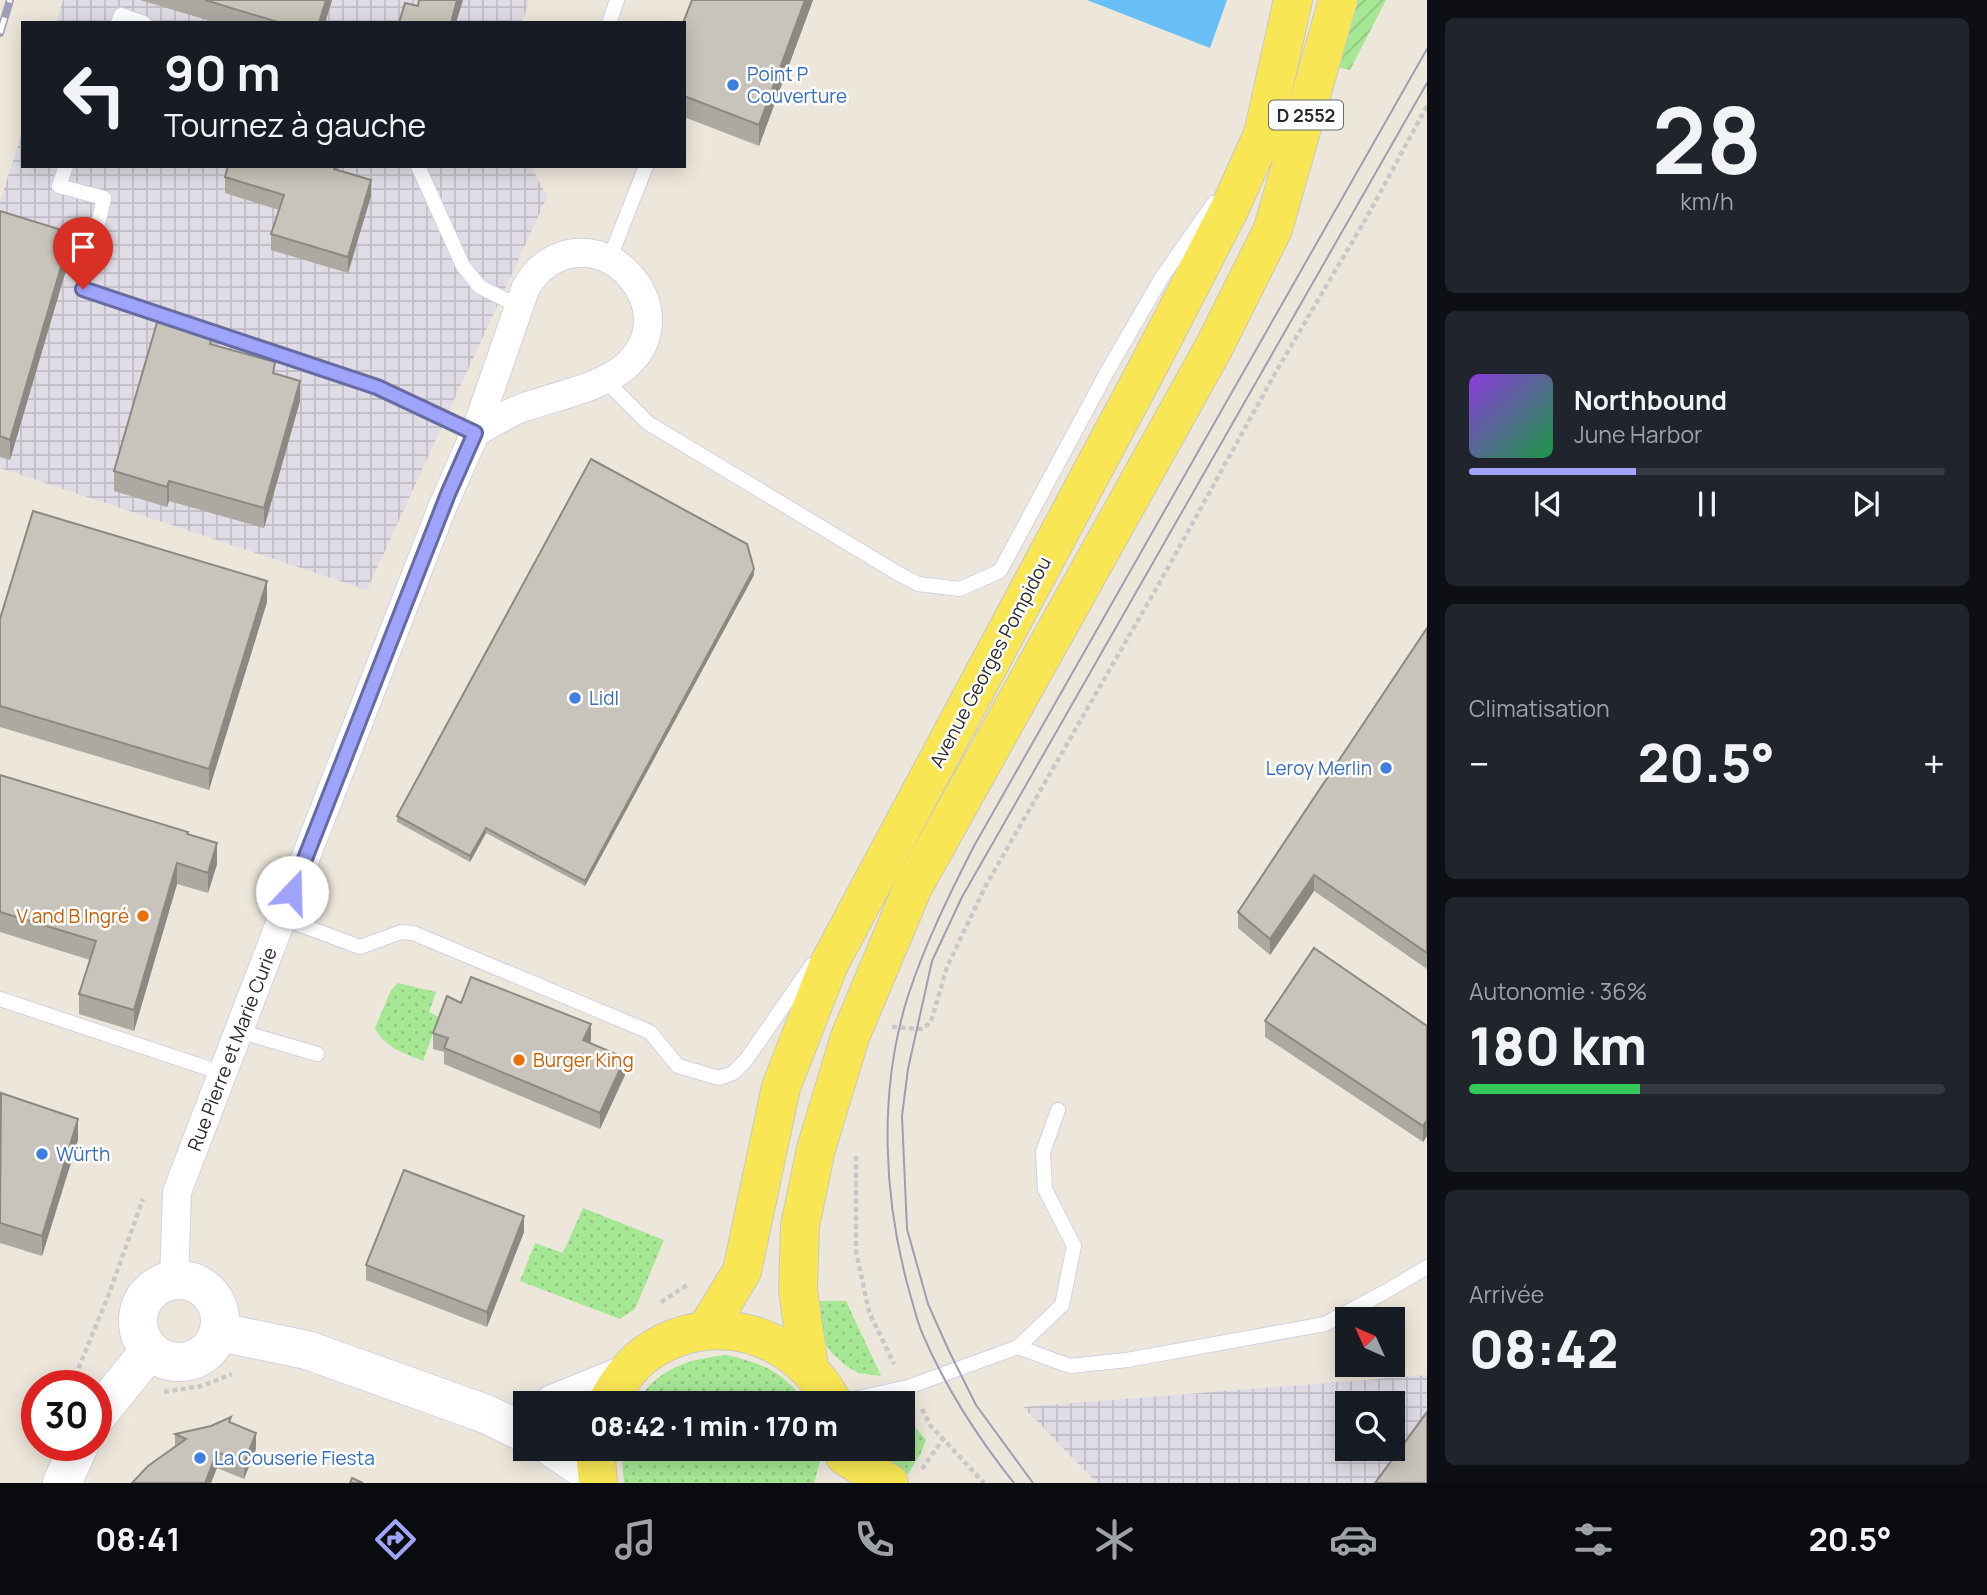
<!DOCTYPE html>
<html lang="fr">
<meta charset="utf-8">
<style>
:root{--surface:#171b24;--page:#20242c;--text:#f1f3f6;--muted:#9ea1a6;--line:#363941;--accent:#9da4fa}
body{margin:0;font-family:Manrope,sans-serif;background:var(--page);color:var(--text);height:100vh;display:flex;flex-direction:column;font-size:26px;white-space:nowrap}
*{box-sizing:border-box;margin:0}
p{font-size:23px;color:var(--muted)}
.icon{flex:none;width:38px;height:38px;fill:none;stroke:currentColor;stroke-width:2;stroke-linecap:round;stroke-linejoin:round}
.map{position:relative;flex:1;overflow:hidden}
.sheet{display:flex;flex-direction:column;gap:18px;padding:18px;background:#0d0f14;width:560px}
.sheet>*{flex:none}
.guide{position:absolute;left:21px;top:21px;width:665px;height:147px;border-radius:0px;box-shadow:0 4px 18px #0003;background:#171b24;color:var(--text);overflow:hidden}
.needle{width:46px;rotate:315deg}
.buttons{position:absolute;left:1335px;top:1307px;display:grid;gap:14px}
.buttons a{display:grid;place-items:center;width:70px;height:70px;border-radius:0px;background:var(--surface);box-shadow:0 4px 18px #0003;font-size:35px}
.speed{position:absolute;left:21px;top:1370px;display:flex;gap:14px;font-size:35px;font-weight:700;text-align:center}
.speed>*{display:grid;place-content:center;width:91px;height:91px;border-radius:50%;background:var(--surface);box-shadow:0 4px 18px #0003;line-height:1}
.speed .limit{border:10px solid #d22;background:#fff;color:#111}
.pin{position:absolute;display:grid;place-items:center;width:60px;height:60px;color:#fff;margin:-72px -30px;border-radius:50% 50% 50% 0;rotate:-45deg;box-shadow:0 0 7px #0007}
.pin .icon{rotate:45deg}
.me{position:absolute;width:77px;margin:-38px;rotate:21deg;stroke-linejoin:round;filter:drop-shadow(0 0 5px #0008)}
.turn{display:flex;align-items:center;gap:24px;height:147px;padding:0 28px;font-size:32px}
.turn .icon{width:91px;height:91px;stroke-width:2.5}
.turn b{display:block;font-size:49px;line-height:60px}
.big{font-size:52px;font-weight:800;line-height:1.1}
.sheet .card{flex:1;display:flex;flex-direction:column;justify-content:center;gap:10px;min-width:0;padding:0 24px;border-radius:10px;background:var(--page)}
.sheet .dial{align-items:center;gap:0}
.dial b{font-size:91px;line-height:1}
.song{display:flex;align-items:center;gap:21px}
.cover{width:84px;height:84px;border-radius:10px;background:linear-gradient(135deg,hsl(270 70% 55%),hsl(140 70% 35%))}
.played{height:7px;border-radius:4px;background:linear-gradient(90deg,var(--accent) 35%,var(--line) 35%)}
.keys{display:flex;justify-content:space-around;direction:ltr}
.heat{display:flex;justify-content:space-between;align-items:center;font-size:38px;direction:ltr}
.charge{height:10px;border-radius:5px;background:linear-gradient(90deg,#34c759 36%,var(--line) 0)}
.trip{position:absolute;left:513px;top:1391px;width:402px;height:70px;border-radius:0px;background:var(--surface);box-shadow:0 4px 18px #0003;font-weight:800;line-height:70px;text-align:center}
.tabs{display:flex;height:112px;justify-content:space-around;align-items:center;background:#090b0e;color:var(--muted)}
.tabs .icon{width:49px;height:49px}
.tabs .active{color:var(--accent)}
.tabs b{font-size:32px;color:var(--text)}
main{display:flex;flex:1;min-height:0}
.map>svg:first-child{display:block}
.industrial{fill:url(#industrial-grid);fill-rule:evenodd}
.grass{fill:url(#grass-dots)}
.garden{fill:url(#garden-furrows)}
.water{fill:#68bff5}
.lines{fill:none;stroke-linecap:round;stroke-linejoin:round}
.lane-casing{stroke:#d0d1e4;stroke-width:16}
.street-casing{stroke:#d0d1e4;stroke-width:30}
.secondary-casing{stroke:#d0d1e4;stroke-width:40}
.primary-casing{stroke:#c8c8c8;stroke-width:40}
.path{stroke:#c8c8c8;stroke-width:4.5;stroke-dasharray:5 3.5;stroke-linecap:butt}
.lane{stroke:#fff;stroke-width:14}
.street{stroke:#fff;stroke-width:28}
.secondary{stroke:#fff;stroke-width:38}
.primary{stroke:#f8e654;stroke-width:38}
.tram{stroke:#9d9eb5;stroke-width:2}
.rail-casing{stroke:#9d9eb5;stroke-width:8}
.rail{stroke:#fff;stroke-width:5;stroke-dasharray:16;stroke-linecap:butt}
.wall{fill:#aca9a1}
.shaded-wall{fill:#8c8983}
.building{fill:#c8c4bb;stroke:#8c8983;stroke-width:2}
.route-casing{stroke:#666ba2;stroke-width:18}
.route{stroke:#9da4fa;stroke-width:12}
.shop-dot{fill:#3f7fe0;stroke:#fff;stroke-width:2.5}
.food-dot{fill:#e8710a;stroke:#fff;stroke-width:2.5}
.labels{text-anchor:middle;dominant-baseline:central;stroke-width:5;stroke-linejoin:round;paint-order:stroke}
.shield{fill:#fff;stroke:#6a6a6a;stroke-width:2}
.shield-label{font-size:18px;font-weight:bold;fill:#2a2a2a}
.shop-label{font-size:19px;fill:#366cbe;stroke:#fff;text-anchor:start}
.street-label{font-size:19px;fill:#2a2a2a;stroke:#fff}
.food-label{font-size:19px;fill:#c56008;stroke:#fff;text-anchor:end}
</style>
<main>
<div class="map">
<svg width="1427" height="1483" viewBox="0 0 1427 1483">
<defs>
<pattern id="industrial-grid" width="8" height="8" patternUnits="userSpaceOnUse" patternTransform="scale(1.75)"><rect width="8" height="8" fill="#e0dce5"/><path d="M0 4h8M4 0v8" fill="none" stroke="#c0bdc5"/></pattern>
<pattern id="grass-dots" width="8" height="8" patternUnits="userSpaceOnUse" patternTransform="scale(1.75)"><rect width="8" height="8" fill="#a6e794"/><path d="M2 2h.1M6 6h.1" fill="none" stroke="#8fc680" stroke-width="1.8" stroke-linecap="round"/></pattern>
<pattern id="garden-furrows" width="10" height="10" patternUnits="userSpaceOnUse" patternTransform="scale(1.75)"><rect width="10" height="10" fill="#a6e794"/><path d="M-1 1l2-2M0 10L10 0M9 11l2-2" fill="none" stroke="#8fc680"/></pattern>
</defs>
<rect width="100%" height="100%" fill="#ede7db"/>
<!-- industrial -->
<g class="industrial">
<polygon points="63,0 529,0 522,23 56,23"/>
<polygon points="23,129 23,166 531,166 547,197 367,590 0,468 0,202"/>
<path d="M1427 1375V1483H1097L1023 1407ZM1348 1404H1393V1449H1348Z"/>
</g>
<!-- grass -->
<g class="grass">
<path d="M398 983 436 992 429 1012 439 1017 423 1061C404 1053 385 1048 375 1028L391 990Z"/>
<polygon points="583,1208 664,1240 635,1309 620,1319 520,1281 535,1243 563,1253"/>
<polygon points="816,1301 846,1301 881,1376 858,1373 845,1365 831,1352 820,1337"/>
<path d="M727 1355C762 1363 785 1373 806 1403H636C658 1368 688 1359 727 1355Z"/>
<polygon points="903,1413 926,1440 920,1455 908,1474 895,1467 877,1449 903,1449"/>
<polygon points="621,1449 819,1449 820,1461 814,1483 624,1483"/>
</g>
<!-- garden -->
<polygon class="garden" points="1352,0 1386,0 1350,70 1337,67"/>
<!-- water -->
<polygon class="water" points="1087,0 1227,0 1210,48"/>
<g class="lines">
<!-- lane casing -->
<g class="lane-casing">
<g id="lane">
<polyline points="118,23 121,15 144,23"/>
<polyline points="609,23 617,0"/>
<polyline points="66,166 59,186 104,198 83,289 377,387 475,433"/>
<polyline points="418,166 463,266 480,287 519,306"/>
<polyline points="609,260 646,166"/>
<polyline points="605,380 648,423 899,574 918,584 960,589 1000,571 1107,372 1162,277 1214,203"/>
<polyline points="282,918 360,947 401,932 413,933 650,1032 678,1066 719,1078 733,1073 746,1060 812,965"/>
<polyline points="0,999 222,1073"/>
<polyline points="239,1031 317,1054"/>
<polyline points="1018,1347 1070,1366 1127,1360 1325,1324 1385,1292 1427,1267"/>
<polyline points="836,1403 908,1387 1018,1347 1062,1305 1074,1246 1045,1189 1043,1152 1058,1110"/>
</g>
</g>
<!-- street casing -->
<g class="street-casing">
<path id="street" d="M174 1281 177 1192 282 918 442 508 475 433 526 287C530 281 534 275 539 270 603 213 689 311 626 366 600 389 554 396 522 408 506 414 490 424 475 433"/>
</g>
<!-- secondary casing -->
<g class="secondary-casing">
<g id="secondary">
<circle cx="179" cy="1321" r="41"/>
<polyline points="219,1332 307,1350 486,1414 525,1433"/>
<polyline points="553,1404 622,1376"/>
<polyline points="96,1417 150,1350"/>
<polyline points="554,1449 597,1478"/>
<polyline points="62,1483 79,1446"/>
</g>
</g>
<!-- primary casing -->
<g class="primary-casing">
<g id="primary">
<polyline points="706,1330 742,1271 781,1087 829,964 1148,367 1229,210 1263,134 1293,0"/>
<polyline points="809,1367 798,1290 800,1226 816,1149 850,1037 913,887 1213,349 1273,229 1338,0"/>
<path d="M606 1404C617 1385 629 1366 647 1353 714 1307 797 1334 834 1404"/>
<polyline points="595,1449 598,1483"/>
<polyline points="845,1456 889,1483"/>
</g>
</g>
<!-- path -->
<g class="path">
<polyline points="892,1027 922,1029 931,1022 947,967 985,887 1160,582 1277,370 1368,215 1427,106"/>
<polyline points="856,1156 856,1251 869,1312 894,1364"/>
<polyline points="661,1302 689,1284"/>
<polyline points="72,1384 109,1294 143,1199"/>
<polyline points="164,1392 202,1386 232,1374"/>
<polyline points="922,1409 930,1425 984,1483"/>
<polyline points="922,1469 943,1439"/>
</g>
<!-- lane -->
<use href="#lane" class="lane"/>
<!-- street -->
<use href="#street" class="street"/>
<!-- secondary -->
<use href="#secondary" class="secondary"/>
<!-- primary -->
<use href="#primary" class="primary"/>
<!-- tram -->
<g class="tram">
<path d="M1014 1483C978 1438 946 1388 923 1335 917 1322 914 1307 910 1294 883 1199 878 1091 908 996 925 944 949 895 974 846L1427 49"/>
<polyline points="1033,1483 976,1405 949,1351 928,1304 907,1229 902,1116 908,1069 932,961 962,897 1427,83"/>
</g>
<!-- rail casing -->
<g class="rail-casing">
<polyline id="rail" points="0,33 10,0"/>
</g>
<!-- rail -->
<use href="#rail" class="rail"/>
</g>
<!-- wall -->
<g class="wall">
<polygon points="140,0 332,0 325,23 217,23"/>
<polygon points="692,0 813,0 759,146 684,117 684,23"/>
<polygon points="228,166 340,166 338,170 371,196 348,273 271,250 271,234 279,210 225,193 225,177"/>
<polygon points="0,211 71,253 10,460 0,457"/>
<polygon points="213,345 275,373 300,401 264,528 169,501 167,507 114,491 114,471"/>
<polygon points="754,575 585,886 486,833 470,862 397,822 397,816"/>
<polygon points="267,602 209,790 0,727 0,619"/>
<polygon points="1427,628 1427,969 1314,891 1270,955 1238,928 1238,912"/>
<polygon points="0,775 188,835 217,864 208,893 177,884 134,1031 79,1014 79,994 90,960 0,932"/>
<polygon points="461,1003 591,1040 590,1043 625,1075 600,1129 444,1064 444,1052 433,1049 433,1033"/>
<polygon points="1265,1021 1427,1026 1427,1136 1423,1142 1265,1037"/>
<polygon points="0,1096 78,1140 42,1256 0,1243"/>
<polygon points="524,1232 487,1327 366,1280 366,1265"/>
<polygon points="231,1423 256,1449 244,1479 217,1468 211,1483 132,1483 175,1446 175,1434"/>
</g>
<!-- shaded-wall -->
<g class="shaded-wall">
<polygon points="326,0 332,0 325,23 319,23"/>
<polygon points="457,0 463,0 456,23 451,23"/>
<polygon points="805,0 813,0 759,146 759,125"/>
<polygon points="371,180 371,196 348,273 348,257"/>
<polygon points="71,233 71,253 10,460 10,440"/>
<polygon points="300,381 300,401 264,528 264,508"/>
<polygon points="169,481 169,501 167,507 167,487"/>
<polygon points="754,569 754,575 585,886 585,881"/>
<polygon points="267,581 267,602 209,790 209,769"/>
<polygon points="486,828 486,833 470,862 470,856"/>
<polygon points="217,843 217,864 208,893 208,873"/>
<polygon points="177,863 177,884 134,1031 134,1010"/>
<polygon points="1314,875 1314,891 1270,955 1270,939"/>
<polygon points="591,1024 591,1040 583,1056 583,1040"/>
<polygon points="625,1058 625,1075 600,1129 600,1113"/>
<polygon points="78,1119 78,1140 42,1256 42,1236"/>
<polygon points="1427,1120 1427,1136 1423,1142 1423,1126"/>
<polygon points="524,1216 524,1232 487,1327 487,1312"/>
<polygon points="256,1433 256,1449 244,1479 244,1463"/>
<polygon points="217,1452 217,1468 211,1483 205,1483"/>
</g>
<!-- building -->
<g class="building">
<polygon points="205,0 326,0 319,23 281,23"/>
<polygon points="419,0 457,0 451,23 399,23 405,3 418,6"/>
<polygon points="692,0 805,0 759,125 684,96 683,23"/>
<polygon points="228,166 335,166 334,169 371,180 348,257 271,234 284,195 225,177"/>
<polygon points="0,211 71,233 10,440 0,436"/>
<polygon points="158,319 213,334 210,344 275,362 273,373 300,381 264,508 169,481 167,487 114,471"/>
<polygon points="591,459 747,544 754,569 585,881 486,828 470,856 397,816"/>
<polygon points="33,511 267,581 209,769 0,706 0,619"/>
<polygon points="1427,628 1427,953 1314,875 1270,939 1238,912"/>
<polygon points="0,775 188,832 187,834 217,843 208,873 177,863 134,1010 79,994 96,941 0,912"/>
<polygon points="1314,948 1427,1026 1427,1120 1423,1126 1265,1021"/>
<polygon points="471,977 591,1024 583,1040 625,1058 600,1113 444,1048 448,1038 433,1033 447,996 461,1003"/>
<polygon points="1,1093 78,1119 42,1236 0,1223"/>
<polygon points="404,1170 524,1216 487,1312 366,1265"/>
<polygon points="1427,1412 1427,1483 1375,1483"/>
<polygon points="231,1417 229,1422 256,1433 244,1463 217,1452 205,1483 132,1483 148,1466 186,1439 175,1434 211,1426"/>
<polygon points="352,1478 363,1483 350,1483"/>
</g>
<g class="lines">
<!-- route casing -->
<g class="route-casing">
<polyline id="route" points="83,289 377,387 475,433 448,494 292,892"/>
</g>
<!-- route -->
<use href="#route" class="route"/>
</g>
<!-- markers -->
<g class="shop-dot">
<circle cx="733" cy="85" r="7"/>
<circle cx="575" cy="698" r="7"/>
<circle cx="1386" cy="768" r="7"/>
<circle cx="42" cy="1154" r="7"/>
<circle cx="200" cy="1458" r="7"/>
</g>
<g class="food-dot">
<circle cx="143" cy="916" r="7"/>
<circle cx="519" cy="1060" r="7"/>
</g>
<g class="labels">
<!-- shield labels -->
<rect class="shield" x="1269" y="100.5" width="74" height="29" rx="5"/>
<g class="shield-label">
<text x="1306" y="115">D 2552</text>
</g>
<!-- shop labels -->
<g class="shop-label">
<text x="747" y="74">Point P<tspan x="747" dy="22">Couverture</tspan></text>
<text x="589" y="698">Lidl</text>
<text x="1372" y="768" text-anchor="end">Leroy Merlin</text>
<text x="56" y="1154">Würth</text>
<text x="214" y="1458">La Couserie Fiesta</text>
</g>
<!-- street labels -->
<g class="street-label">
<text transform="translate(990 662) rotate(-62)">Avenue Georges Pompidou</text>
<text transform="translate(232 1049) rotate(-69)">Rue Pierre et Marie Curie</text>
</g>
<!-- food labels -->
<g class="food-label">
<text x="129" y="916">V and B Ingré</text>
<text x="533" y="1060" text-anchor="start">Burger King</text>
</g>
</g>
</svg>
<div class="buttons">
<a><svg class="needle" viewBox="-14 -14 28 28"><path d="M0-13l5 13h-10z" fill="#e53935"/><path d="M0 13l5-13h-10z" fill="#9ea1a6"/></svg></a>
<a><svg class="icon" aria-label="search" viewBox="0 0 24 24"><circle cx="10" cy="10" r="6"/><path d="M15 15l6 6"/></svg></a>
</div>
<div class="speed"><div class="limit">30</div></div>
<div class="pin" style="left:83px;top:289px;background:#d93025"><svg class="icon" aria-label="arrive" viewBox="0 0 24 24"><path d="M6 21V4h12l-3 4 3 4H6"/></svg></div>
<svg class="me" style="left:292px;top:892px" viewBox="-20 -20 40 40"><circle r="19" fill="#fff"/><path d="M0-13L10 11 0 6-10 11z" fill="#9da4fa"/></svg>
<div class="trip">08:42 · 1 min · 170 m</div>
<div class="guide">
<div class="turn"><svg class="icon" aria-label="left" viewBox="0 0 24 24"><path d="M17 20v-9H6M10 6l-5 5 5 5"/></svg><div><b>90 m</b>Tournez à gauche</div></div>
</div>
</div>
<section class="sheet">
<div class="card dial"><b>28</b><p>km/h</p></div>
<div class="card">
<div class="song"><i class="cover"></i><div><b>Northbound</b><p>June Harbor</p></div></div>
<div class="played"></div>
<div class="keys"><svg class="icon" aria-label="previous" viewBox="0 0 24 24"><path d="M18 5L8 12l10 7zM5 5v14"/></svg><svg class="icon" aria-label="pause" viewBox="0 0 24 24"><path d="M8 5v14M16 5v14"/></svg><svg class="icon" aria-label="next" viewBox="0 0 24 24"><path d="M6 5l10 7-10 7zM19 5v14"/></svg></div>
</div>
<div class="card"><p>Climatisation</p>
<div class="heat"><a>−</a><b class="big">20.5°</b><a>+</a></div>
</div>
<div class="card"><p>Autonomie · 36%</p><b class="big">180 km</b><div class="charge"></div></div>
<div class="card"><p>Arrivée</p><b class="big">08:42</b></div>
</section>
</main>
<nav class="tabs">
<b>08:41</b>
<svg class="icon active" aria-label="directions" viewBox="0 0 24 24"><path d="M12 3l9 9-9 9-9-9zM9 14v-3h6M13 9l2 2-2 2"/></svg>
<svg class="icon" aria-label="music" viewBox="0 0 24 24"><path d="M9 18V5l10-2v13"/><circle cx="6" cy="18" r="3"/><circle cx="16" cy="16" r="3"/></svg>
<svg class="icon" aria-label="phone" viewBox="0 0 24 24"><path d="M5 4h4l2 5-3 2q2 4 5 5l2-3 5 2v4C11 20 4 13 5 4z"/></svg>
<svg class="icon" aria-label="climate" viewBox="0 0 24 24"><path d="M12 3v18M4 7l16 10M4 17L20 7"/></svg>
<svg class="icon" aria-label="car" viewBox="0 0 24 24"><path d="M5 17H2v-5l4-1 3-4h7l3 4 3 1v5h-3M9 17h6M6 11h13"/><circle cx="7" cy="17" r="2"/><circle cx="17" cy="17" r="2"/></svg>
<svg class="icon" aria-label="filters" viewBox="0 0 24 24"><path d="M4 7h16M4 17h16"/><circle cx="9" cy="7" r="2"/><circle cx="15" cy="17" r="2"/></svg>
<b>20.5°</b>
</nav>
